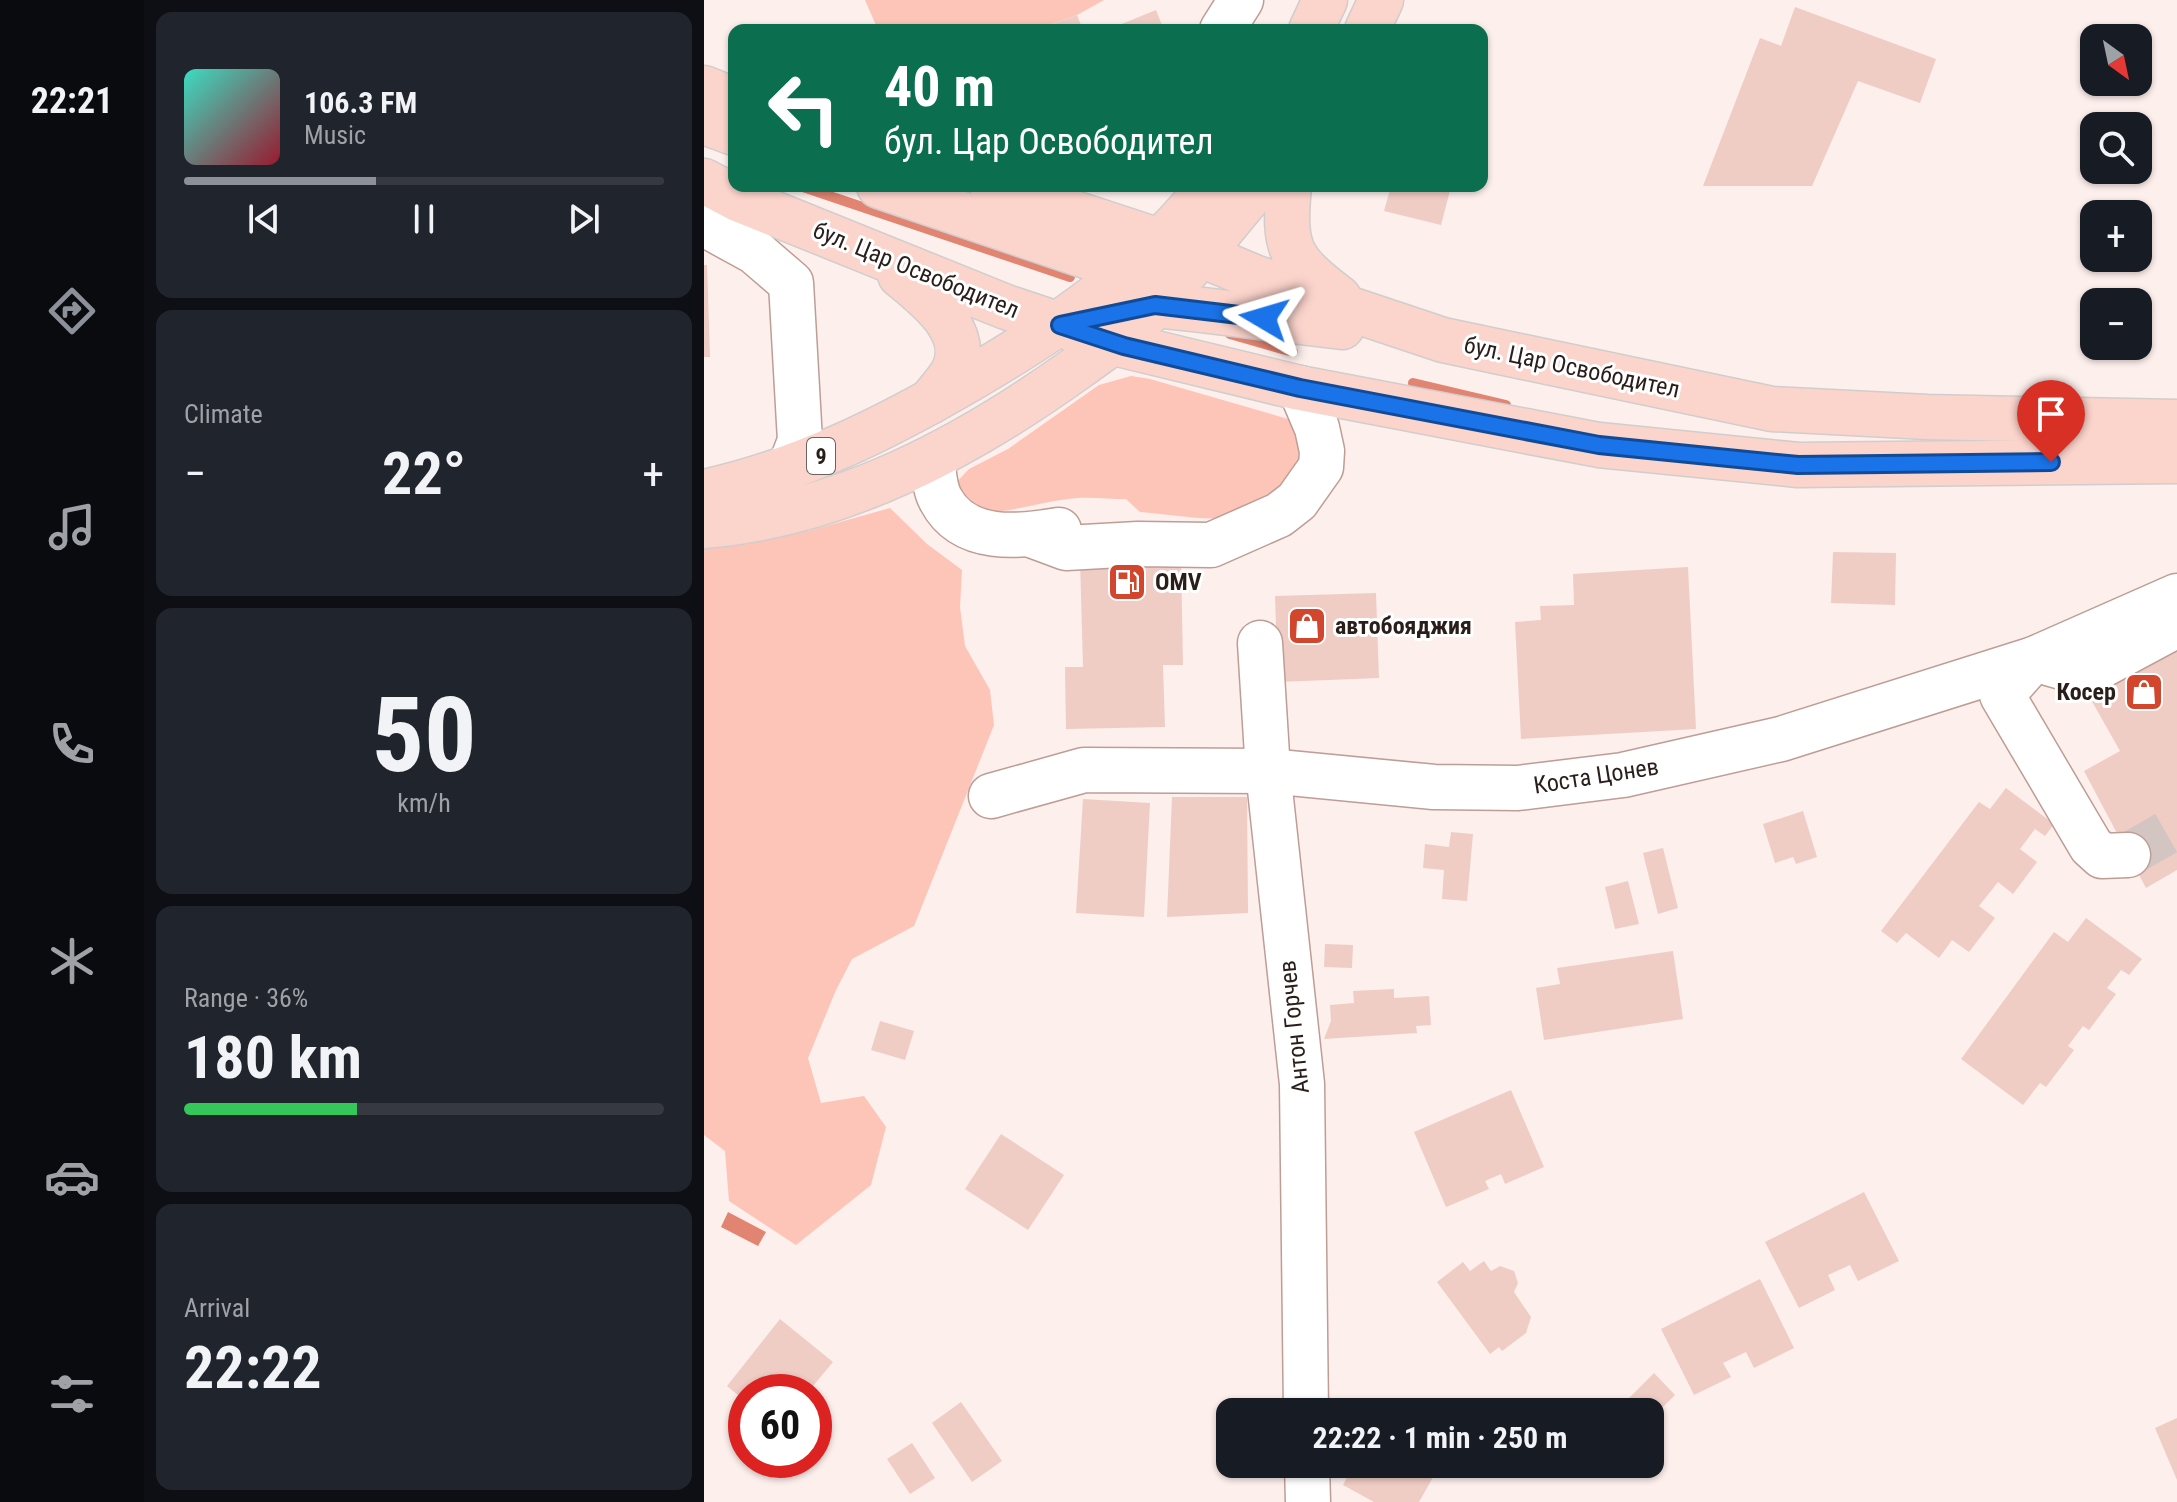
<!DOCTYPE html>
<meta charset="utf-8">
<style>
:root{--surface:#171b24;--page:#20242c;--text:#f1f3f6;--muted:#9ea1a6;--line:#363941;--accent:#8c9099}
body{margin:0;font-family:"Roboto Condensed",sans-serif;background:var(--page);color:var(--text);height:100vh;display:flex;flex-direction:column;font-size:30px;white-space:nowrap}
*{box-sizing:border-box;margin:0}
p{font-size:26px;color:var(--muted)}
.icon{flex:none;width:44px;height:44px;fill:none;stroke:currentColor;stroke-width:2;stroke-linecap:round;stroke-linejoin:round}
.map{position:relative;flex:1;overflow:hidden}
.sheet{display:flex;flex-direction:column;gap:12px;padding:12px;background:#0d0f14;width:560px}
.sheet>*{flex:none}
.top-card{position:absolute;left:24px;top:24px;width:760px;height:168px;border-radius:16px;box-shadow:0 2px 6px #0004;background:#0b6e4f;color:#fff;overflow:hidden}
.needle{width:52px;rotate:147deg}
.buttons{position:absolute;left:1376px;top:24px;display:grid;gap:16px}
.buttons a{display:grid;place-items:center;width:72px;height:72px;border-radius:16px;background:var(--surface);box-shadow:0 2px 6px #0004;font-size:40px}
.speed{position:absolute;left:24px;top:1374px;display:flex;gap:16px;font-size:40px;font-weight:700;text-align:center}
.speed>*{display:grid;place-content:center;width:104px;height:104px;border-radius:50%;background:var(--surface);box-shadow:0 2px 6px #0004;line-height:1}
.speed .limit{border:12px solid #d22;background:#fff;color:#111}
.pin{position:absolute;display:grid;place-items:center;width:68px;height:68px;color:#fff;margin:-82px -34px;border-radius:50% 50% 50% 0;rotate:-45deg;box-shadow:0 0 8px #0007}
.pin .icon{rotate:45deg}
.me{position:absolute;width:88px;margin:-44px;rotate:277deg;stroke-linejoin:round;filter:drop-shadow(0 0 6px #0008)}
.turn{display:flex;align-items:center;gap:28px;height:168px;padding:0 24px;font-size:36px}
.turn .icon{width:104px;height:104px;stroke-width:2.5}
.turn b{display:block;font-size:56px;line-height:68px}
.big{font-size:60px;font-weight:700;line-height:1.1}
.sheet .tile{flex:1;display:flex;flex-direction:column;justify-content:center;gap:12px;min-width:0;padding:0 28px;border-radius:16px;background:var(--page)}
.sheet .dial{align-items:center;gap:0}
.dial b{font-size:104px;line-height:1}
.song{display:flex;align-items:center;gap:24px}
.cover{width:96px;height:96px;border-radius:12px;background:linear-gradient(135deg,hsl(170 70% 55%),hsl(350 70% 35%))}
.played{height:8px;border-radius:4px;background:linear-gradient(90deg,var(--accent) 40%,var(--line) 40%)}
.keys{display:flex;justify-content:space-around;direction:ltr}
.heat{display:flex;justify-content:space-between;align-items:center;font-size:44px;direction:ltr}
.charge{height:12px;border-radius:6px;background:linear-gradient(90deg,#34c759 36%,var(--line) 0)}
.trip{position:absolute;left:512px;top:1398px;width:448px;height:80px;border-radius:16px;background:var(--surface);box-shadow:0 2px 6px #0004;font-weight:700;line-height:80px;text-align:center}
main{display:flex;flex:1;min-height:0}
.menu{display:flex;flex-direction:column;width:144px;justify-content:space-around;align-items:center;background:#090b0e;color:var(--muted)}
.menu .icon{width:56px;height:56px}
.menu .current{color:var(--accent)}
.menu b{font-size:36px;color:var(--text)}
.map>svg:first-child{display:block}
.green{fill:#fdc4b8}
.water{fill:#e18471}
.lines{fill:none;stroke-linecap:round;stroke-linejoin:round}
.stream{stroke:#e18471;stroke-width:10}
.building{fill:#efcdc5}
.minor-tunnel{stroke:#d3c5c2;stroke-width:44;stroke-dasharray:44 22;stroke-linecap:butt}
.minor-casing{stroke:#be9d96;stroke-width:47}
.major-casing{stroke:#d0cecd;stroke-width:47}
.minor{stroke:#fff;stroke-width:44}
.major{stroke:#fbd4cc;stroke-width:44}
.route-casing{stroke:#114b97;stroke-width:20}
.route{stroke:#1a73e8;stroke-width:14}
.labels{text-anchor:middle;dominant-baseline:central;stroke-width:6;stroke-linejoin:round;paint-order:stroke}
.shield{fill:#fff;stroke:#6a625f;stroke-width:2}
.shield-label{font-size:22px;font-weight:bold;fill:#2a1e1b}
.street-label{font-size:24px;fill:#2a1e1b;stroke:#fff}
.poi-label{font-size:24px;font-weight:bold;fill:#2a1e1b;stroke:#fff;text-anchor:start}
</style>
<main>
<nav class="menu">
<b>22:21</b>
<svg class="icon current" aria-label="directions" viewBox="0 0 24 24"><path d="M12 3l9 9-9 9-9-9zM9 14v-3h6M13 9l2 2-2 2"/></svg>
<svg class="icon" aria-label="music" viewBox="0 0 24 24"><path d="M9 18V5l10-2v13"/><circle cx="6" cy="18" r="3"/><circle cx="16" cy="16" r="3"/></svg>
<svg class="icon" aria-label="phone" viewBox="0 0 24 24"><path d="M5 4h4l2 5-3 2q2 4 5 5l2-3 5 2v4C11 20 4 13 5 4z"/></svg>
<svg class="icon" aria-label="climate" viewBox="0 0 24 24"><path d="M12 3v18M4 7l16 10M4 17L20 7"/></svg>
<svg class="icon" aria-label="car" viewBox="0 0 24 24"><path d="M5 17H2v-5l4-1 3-4h7l3 4 3 1v5h-3M9 17h6M6 11h13"/><circle cx="7" cy="17" r="2"/><circle cx="17" cy="17" r="2"/></svg>
<svg class="icon" aria-label="filters" viewBox="0 0 24 24"><path d="M4 7h16M4 17h16"/><circle cx="9" cy="7" r="2"/><circle cx="15" cy="17" r="2"/></svg>
</nav>
<section class="sheet">
<div class="tile">
<div class="song"><i class="cover"></i><div><b>106.3 FM</b><p>Music</p></div></div>
<div class="played"></div>
<div class="keys"><svg class="icon" aria-label="previous" viewBox="0 0 24 24"><path d="M18 5L8 12l10 7zM5 5v14"/></svg><svg class="icon" aria-label="pause" viewBox="0 0 24 24"><path d="M8 5v14M16 5v14"/></svg><svg class="icon" aria-label="next" viewBox="0 0 24 24"><path d="M6 5l10 7-10 7zM19 5v14"/></svg></div>
</div>
<div class="tile"><p>Climate</p>
<div class="heat"><a>−</a><b class="big">22°</b><a>+</a></div>
</div>
<div class="tile dial"><b>50</b><p>km/h</p></div>
<div class="tile"><p>Range · 36%</p><b class="big">180 km</b><div class="charge"></div></div>
<div class="tile"><p>Arrival</p><b class="big">22:22</b></div>
</section>
<div class="map">
<svg width="1473" height="1502" viewBox="0 0 1473 1502">
<rect width="100%" height="100%" fill="#fdefec"/>
<!-- green -->
<g class="green">
<polygon points="161,0 400,0 373,15 330,30 174,30"/>
<path d="M427 376 446 379 584 419C592 436 599 454 591 473 583 493 544 517 522 518 494 520 463 514 436 512L422 499C403 499 383 496 364 499 330 503 304 514 269 513L249 486 265 469 304 449 395 385Z"/>
<polygon points="186,508 223,544 258,570 256,607 261,646 286,690 290,725 210,926 148,959 132,990 104,1058 117,1103 160,1096 182,1127 167,1185 92,1245 25,1201 21,1151 0,1135 0,538 104,531"/>
</g>
<!-- water -->
<polygon class="water" points="24,1212 62,1232 54,1246 17,1227"/>
<g class="lines">
<!-- stream -->
<g class="stream">
<polyline points="96,186 366,277"/>
<polyline points="526,334 589,352"/>
<polyline points="709,383 802,405"/>
</g>
</g>
<!-- building -->
<g class="building">
<polygon points="1091,7 1232,59 1216,103 1154,81 1108,186 999,186 1056,38 1077,46"/>
<polygon points="452,10 460,30 403,30"/>
<polygon points="373,15 379,30 331,30"/>
<polygon points="687,186 747,187 737,225 680,211"/>
<polygon points="0,265 3,265 6,357 0,357"/>
<polygon points="1129,552 1192,553 1191,605 1127,603"/>
<polygon points="477,557 479,665 459,665 461,727 362,729 361,667 379,667 376,560"/>
<polygon points="984,567 992,729 817,739 811,622 837,620 836,606 870,605 869,574"/>
<polygon points="672,593 675,678 574,682 571,596"/>
<polygon points="1473,638 1473,870 1442,888 1380,771 1416,751 1381,689"/>
<polygon points="1302,788 1350,824 1341,836 1331,829 1316,849 1333,862 1309,894 1294,882 1275,906 1291,918 1265,952 1248,940 1235,958 1202,933 1193,943 1177,931 1275,802 1286,809"/>
<polygon points="468,797 543,797 544,913 463,917"/>
<polygon points="379,799 446,803 440,917 372,913"/>
<polygon points="1099,811 1113,857 1092,864 1089,857 1071,863 1059,824"/>
<polygon points="747,832 769,834 763,901 738,899 740,870 719,868 721,844 745,847"/>
<polygon points="959,848 974,908 954,914 939,853"/>
<polygon points="924,881 935,924 911,929 901,887"/>
<polygon points="1382,918 1438,959 1425,975 1417,970 1403,988 1412,994 1385,1030 1379,1026 1364,1046 1370,1050 1342,1087 1336,1083 1319,1105 1257,1059 1350,932 1364,942"/>
<polygon points="621,944 649,945 648,968 620,967"/>
<polygon points="969,951 979,1019 840,1040 832,988 856,984 853,968"/>
<polygon points="690,989 690,998 725,996 727,1025 712,1026 713,1033 620,1039 627,1021 626,1005 650,1003 649,991"/>
<polygon points="176,1021 210,1031 201,1060 167,1050"/>
<polygon points="807,1090 840,1167 801,1184 797,1174 781,1181 785,1189 742,1207 710,1132"/>
<polygon points="297,1134 360,1175 324,1230 261,1189"/>
<polygon points="1160,1192 1195,1261 1154,1281 1146,1265 1124,1275 1131,1290 1095,1308 1061,1242"/>
<polygon points="780,1261 787,1271 796,1266 810,1271 814,1283 810,1292 827,1317 822,1333 798,1351 795,1347 786,1354 733,1282 759,1262 766,1271"/>
<polygon points="1056,1279 1090,1348 1050,1368 1042,1352 1019,1363 1027,1377 990,1395 957,1329"/>
<polygon points="76,1319 129,1362 104,1392 42,1392 42,1402 23,1386"/>
<polygon points="950,1373 971,1395 946,1420 946,1412 911,1412"/>
<polygon points="257,1402 298,1461 268,1482 228,1423"/>
<polygon points="1473,1418 1473,1480 1451,1428"/>
<polygon points="208,1443 231,1478 206,1494 183,1459"/>
<polygon points="650,1464 669,1464 674,1467 675,1464 684,1464 690,1468 692,1464 721,1464 733,1470 715,1502 670,1502 639,1485"/>
<polygon points="896,1464 924,1464 909,1478"/>
</g>
<g class="lines">
<!-- minor-tunnel -->
<polyline class="minor-tunnel" points="1424,855 1473,827"/>
<!-- minor casing -->
<g class="minor-casing">
<g id="minor">
<polyline points="518,30 537,0"/>
<polyline points="0,224 51,252 87,283 96,441 86,467"/>
<path d="M228 458C230 471 230 488 237 500 260 543 315 537 355 530"/>
<polyline points="327,535 362,548 434,544 507,545 575,515 593,501 617,467 618,451 613,428 596,388"/>
<polyline points="556,643 564,771 598,1084 602,1412"/>
<polyline points="287,796 380,770 564,771 730,787 814,788 919,775 1077,739 1330,659 1473,596"/>
<polyline points="1424,855 1398,856 1387,846 1298,695 1330,659 1382,674 1473,625"/>
<polyline points="603,1464 604,1502"/>
</g>
</g>
<!-- major casing -->
<g class="major-casing">
<g id="major">
<polyline points="607,30 621,0"/>
<polyline points="663,30 677,0"/>
<polyline points="0,88 30,100"/>
<polyline points="0,122 30,133"/>
<polyline points="0,181 34,199 302,307 410,343 596,388 895,445 1094,465 1473,461"/>
<polyline points="175,186 423,270 447,269"/>
<polyline points="288,186 495,254 550,277 739,340 1068,409 1223,417 1473,422"/>
<path d="M585 186C579 249 585 260 635 298"/>
<path d="M196 275C223 298 269 331 249 372 243 382 234 392 226 402"/>
<polyline points="428,309 451,305 490,309 638,327"/>
<path d="M0 492C96 471 182 428 266 379 355 327 442 268 505 186"/>
<path d="M0 526C136 515 261 448 370 370 399 349 426 331 451 306 487 268 520 226 554 186"/>
</g>
</g>
<!-- minor -->
<use href="#minor" class="minor"/>
<!-- major -->
<use href="#major" class="major"/>
</g>
<g class="lines">
<!-- route casing -->
<g class="route-casing">
<polyline id="route" points="560,318 451,305 356,325 420,346 596,388 895,445 1094,465 1347,462"/>
</g>
<!-- route -->
<use href="#route" class="route"/>
</g>
<!-- icons -->
<defs>
<g id="fuel-square" transform="scale(2)"><rect x="-9" y="-9" width="18" height="18" rx="4" fill="#d2462d" stroke="#fff"/><path d="M-5.5-6h7V0h2V4h1.3V-2.5L3-4.5l.8-.8L6-3V5H2.5V1h-1V6h-7ZM-4.2-4.7v3.2H.2V-4.7Z" fill="#fff"/></g>
<g id="shop-square" transform="scale(2)"><rect x="-9" y="-9" width="18" height="18" rx="4" fill="#d2462d" stroke="#fff"/><path d="M-5-2.5h2.3a2.7 3.5 0 0 1 5.4 0H5L5.5 6h-11ZM-1.5-2.5h3a1.5 2.3 0 0 0-3 0Z" fill="#fff"/></g>
</defs>
<g fill-rule="evenodd">
<use href="#fuel-square" x="423" y="582"/>
<use href="#shop-square" x="603" y="626"/>
<use href="#shop-square" x="1440" y="692"/>
</g>
<g class="labels">
<!-- shield labels -->
<rect class="shield" x="103" y="438" width="28" height="36" rx="6"/>
<g class="shield-label">
<text x="117" y="456">9</text>
</g>
<!-- street labels -->
<g class="street-label">
<text transform="translate(212 270) rotate(22)">бул. Цар Освободител</text>
<text transform="translate(868 367) rotate(12)">бул. Цар Освободител</text>
<text transform="translate(892 776) rotate(-9)">Коста Цонев</text>
<text transform="translate(590 1027) rotate(-96)">Антон Горчев</text>
</g>
<!-- poi labels -->
<g class="poi-label">
<text x="451" y="582">OMV</text>
<text x="631" y="626">автобояджия</text>
<text x="1412" y="692" text-anchor="end">Косер</text>
</g>
</g>
</svg>
<div class="buttons">
<a><svg class="needle" viewBox="-14 -14 28 28"><path d="M0-13l5 13h-10z" fill="#e53935"/><path d="M0 13l5-13h-10z" fill="#9ea1a6"/></svg></a>
<a><svg class="icon" aria-label="search" viewBox="0 0 24 24"><circle cx="10" cy="10" r="6"/><path d="M15 15l6 6"/></svg></a>
<a>+</a>
<a>−</a>
</div>
<div class="speed"><div class="limit">60</div></div>
<div class="pin" style="left:1347px;top:462px;background:#d93025"><svg class="icon" aria-label="arrive" viewBox="0 0 24 24"><path d="M6 21V4h12l-3 4 3 4H6"/></svg></div>
<svg class="me" style="left:560px;top:318px" viewBox="-20 -20 40 40"><path d="M0-17L14 15 0 8-14 15z" fill="#1a73e8" stroke="#fff" stroke-width="4"/></svg>
<div class="trip">22:22 · 1 min · 250 m</div>
<div class="top-card">
<div class="turn"><svg class="icon" aria-label="left" viewBox="0 0 24 24"><path d="M17 20v-9H6M10 6l-5 5 5 5"/></svg><div><b>40 m</b>бул. Цар Освободител</div></div>
</div>
</div>
</main>
